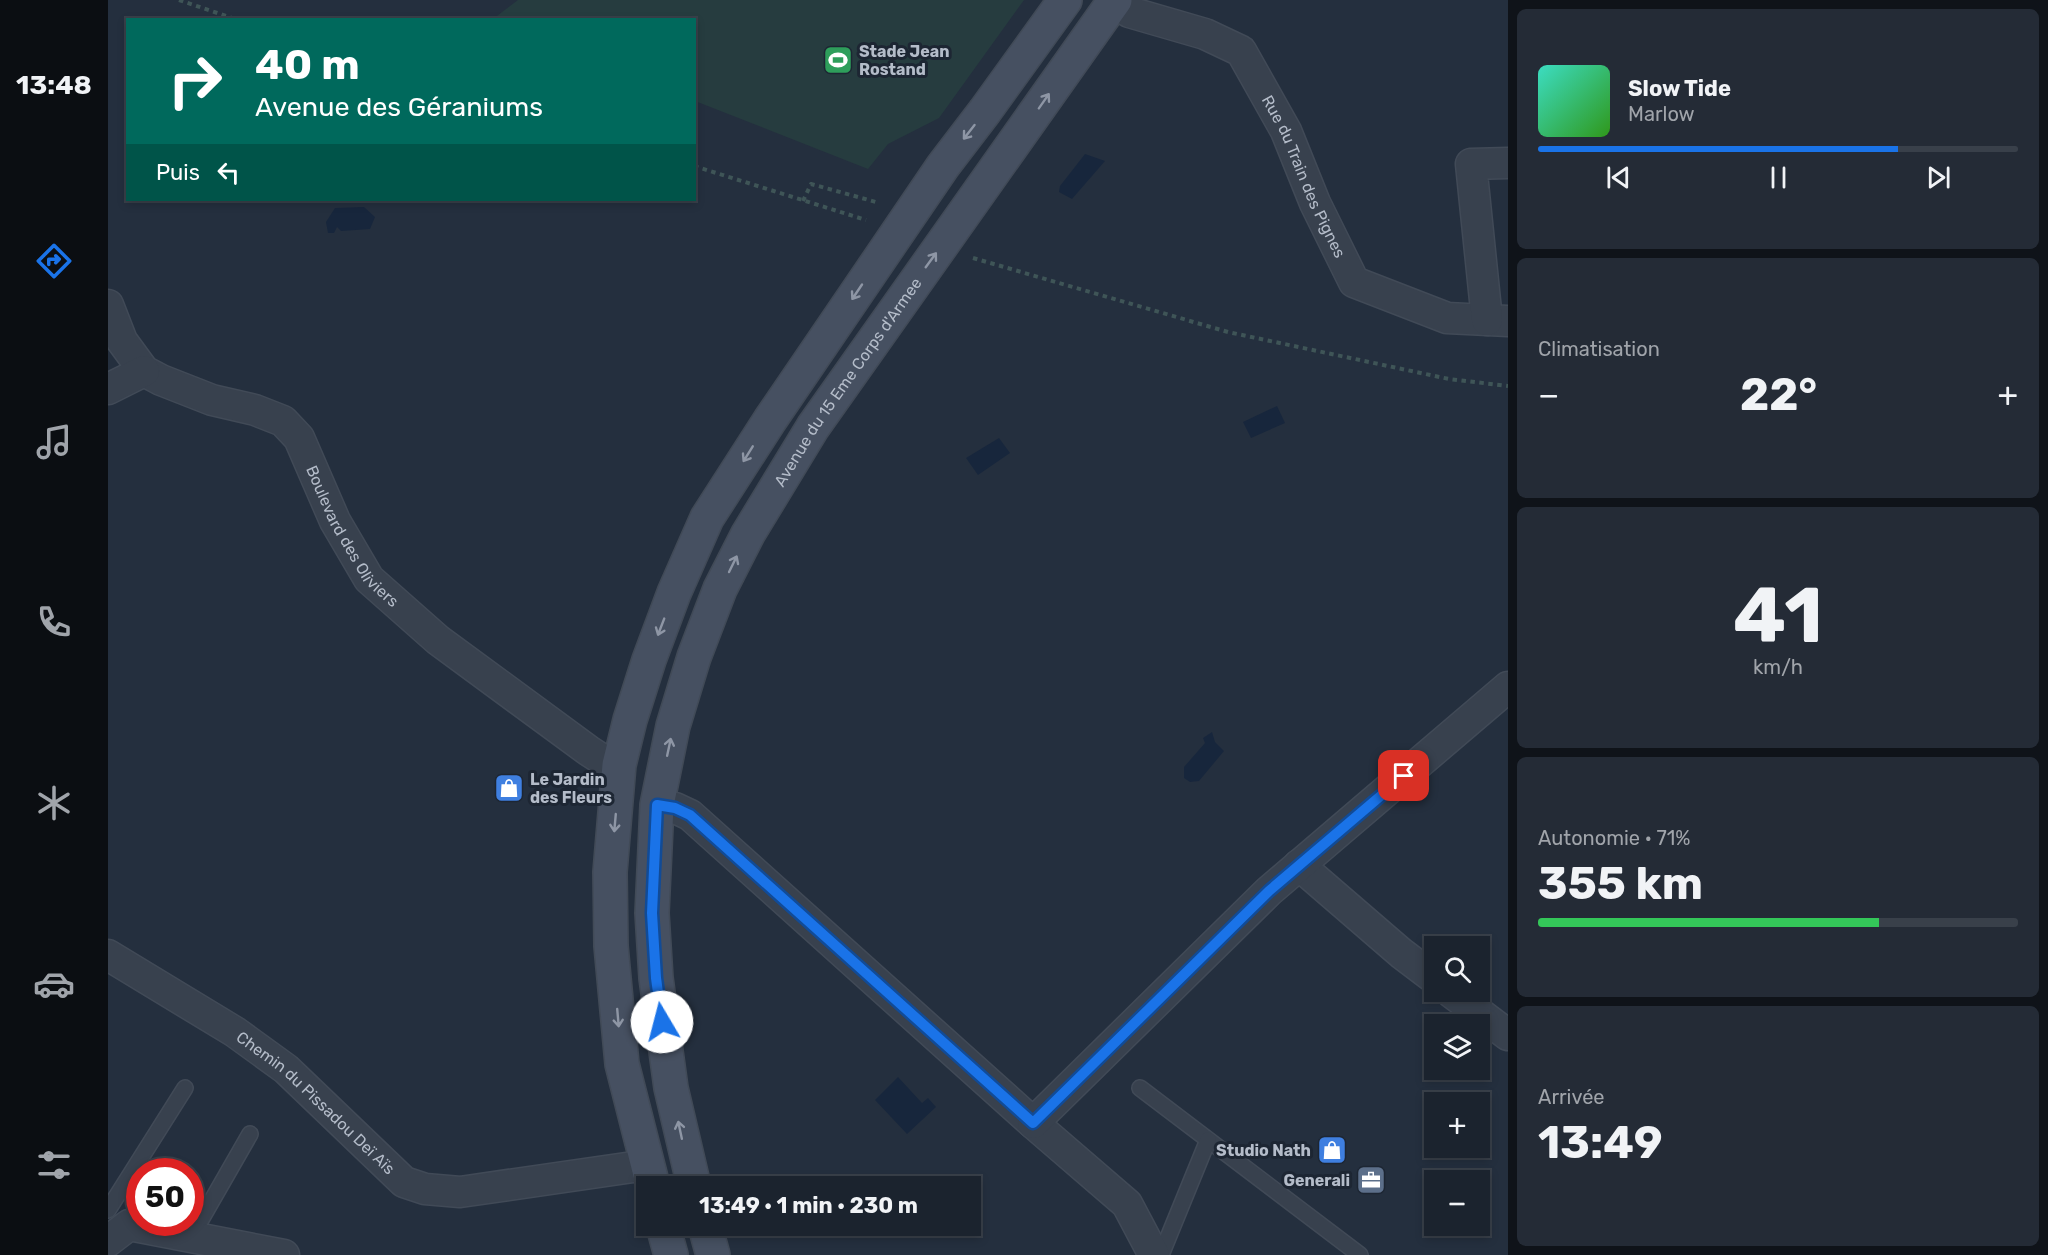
<!DOCTYPE html>
<html lang="fr">
<meta charset="utf-8">
<style>
:root{--surface:#1b232e;--page:#242b36;--text:#f1f3f6;--muted:#a0a4aa;--line:#39404a;--accent:#1a73e8}
body{margin:0;font-family:Rubik,sans-serif;background:var(--page);color:var(--text);height:100vh;display:flex;flex-direction:column;font-size:22px;white-space:nowrap}
*{box-sizing:border-box;margin:0}
p{font-size:20px;color:var(--muted)}
.icon{flex:none;width:33px;height:33px;fill:none;stroke:currentColor;stroke-width:2;stroke-linecap:round;stroke-linejoin:round}
.map{position:relative;flex:1;overflow:hidden}
.side{display:flex;flex-direction:column;gap:9px;padding:9px;background:#0f1319;width:540px}
.side>*{flex:none}
.hud{position:absolute;left:18px;top:18px;width:570px;height:183px;border-radius:0px;box-shadow:0 3px 9px #0003,0 0 0 2px var(--line);background:#00695c;color:#fff;overflow:hidden}
.tools{position:absolute;left:1316px;top:936px;display:grid;gap:12px}
.tools a{display:grid;place-items:center;width:66px;height:66px;border-radius:0px;background:var(--surface);box-shadow:0 3px 9px #0003,0 0 0 2px var(--line);font-size:30px}
.speed{position:absolute;left:18px;top:1158px;display:flex;gap:12px;font-size:30px;font-weight:700;text-align:center}
.speed>*{display:grid;place-content:center;width:78px;height:78px;border-radius:50%;background:var(--surface);box-shadow:0 3px 9px #0003,0 0 0 2px var(--line);line-height:1}
.speed .limit{border:9px solid #d22;background:#fff;color:#111}
.pin{position:absolute;display:grid;place-items:center;width:51px;height:51px;color:#fff;margin:-26px;border-radius:12px;box-shadow:0 3px 9px #0006}
.me{position:absolute;width:66px;margin:-33px;rotate:352deg;stroke-linejoin:round;filter:drop-shadow(0 0 4px #0008)}
.turn{display:flex;align-items:center;gap:21px;height:126px;padding:0 30px;font-size:27px}
.turn .icon{width:78px;height:78px;stroke-width:2.5}
.turn b{display:block;font-size:42px;line-height:51px}
.then{display:flex;align-items:center;height:57px;padding:0 30px;background:#0003;gap:12px;font-size:22px}
.big{font-size:45px;font-weight:700;line-height:1.1}
.side .tile{flex:1;display:flex;flex-direction:column;justify-content:center;gap:9px;min-width:0;padding:0 21px;border-radius:9px;background:var(--page)}
.side .dial{align-items:center;gap:0}
.dial b{font-size:78px;line-height:1}
.song{display:flex;align-items:center;gap:18px}
.cover{width:72px;height:72px;border-radius:9px;background:linear-gradient(135deg,hsl(170 70% 55%),hsl(110 70% 35%))}
.played{height:6px;border-radius:3px;background:linear-gradient(90deg,var(--accent) 75%,var(--line) 75%)}
.keys{display:flex;justify-content:space-around;direction:ltr}
.heat{display:flex;justify-content:space-between;align-items:center;font-size:33px;direction:ltr}
.charge{height:9px;border-radius:4px;background:linear-gradient(90deg,#34c759 71%,var(--line) 0)}
.trip{position:absolute;left:528px;top:1176px;width:345px;height:60px;border-radius:0px;background:var(--surface);box-shadow:0 3px 9px #0003,0 0 0 2px var(--line);font-weight:700;line-height:60px;text-align:center}
main{display:flex;flex:1;min-height:0}
.menu{display:flex;flex-direction:column;width:108px;justify-content:space-around;align-items:center;background:#0b0e12;color:var(--muted)}
.menu .icon{width:42px;height:42px}
.menu .selected{color:var(--accent)}
.menu b{font-size:27px;color:var(--text)}
.map>svg:first-child{display:block}
.green{fill:#263c3f}
.water{fill:#17263c}
.lines{fill:none;stroke-linecap:round;stroke-linejoin:round}
.lane-casing{stroke:#414a57;stroke-width:18}
.street-casing{stroke:#414a57;stroke-width:33}
.secondary-casing{stroke:#414a57;stroke-width:36}
.path{stroke:#3f5557;stroke-width:4;stroke-dasharray:4.5 4.5;stroke-linecap:butt}
.lane{stroke:#38414e;stroke-width:15}
.street{stroke:#38414e;stroke-width:30}
.secondary{stroke:#465061;stroke-width:33}
.oneway{stroke:#8e96a5}
.route-casing{stroke:#114b97;stroke-width:15}
.route{stroke:#1a73e8;stroke-width:10}
.labels{text-anchor:middle;dominant-baseline:central;stroke-width:6;stroke-linejoin:round;paint-order:stroke}
.poi-label{font-size:16px;font-weight:bold;fill:#b4bcc9;stroke:#1d2633;text-anchor:start}
.street-label{font-size:16px;fill:#b4bcc9;stroke:#1d2633}
</style>
<main>
<nav class="menu">
<b>13:48</b>
<svg class="icon selected" aria-label="directions" viewBox="0 0 24 24"><path d="M12 3l9 9-9 9-9-9zM9 14v-3h6M13 9l2 2-2 2"/></svg>
<svg class="icon" aria-label="music" viewBox="0 0 24 24"><path d="M9 18V5l10-2v13"/><circle cx="6" cy="18" r="3"/><circle cx="16" cy="16" r="3"/></svg>
<svg class="icon" aria-label="phone" viewBox="0 0 24 24"><path d="M5 4h4l2 5-3 2q2 4 5 5l2-3 5 2v4C11 20 4 13 5 4z"/></svg>
<svg class="icon" aria-label="climate" viewBox="0 0 24 24"><path d="M12 3v18M4 7l16 10M4 17L20 7"/></svg>
<svg class="icon" aria-label="car" viewBox="0 0 24 24"><path d="M5 17H2v-5l4-1 3-4h7l3 4 3 1v5h-3M9 17h6M6 11h13"/><circle cx="7" cy="17" r="2"/><circle cx="17" cy="17" r="2"/></svg>
<svg class="icon" aria-label="filters" viewBox="0 0 24 24"><path d="M4 7h16M4 17h16"/><circle cx="9" cy="7" r="2"/><circle cx="15" cy="17" r="2"/></svg>
</nav>
<div class="map">
<svg width="1400" height="1255" viewBox="0 0 1400 1255">
<rect width="100%" height="100%" fill="#242f3e"/>
<!-- green -->
<polygon class="green" points="410,0 916,0 831,118 780,144 760,169 587,101 586,20 385,19"/>
<!-- water -->
<g class="water">
<polygon points="977,154 997,161 964,199 951,192 952,186"/>
<polygon points="256,207 267,217 262,229 233,231 229,227 226,233 220,233 218,222 227,208"/>
<polygon points="1169,406 1177,423 1143,438 1135,422"/>
<polygon points="891,438 902,453 870,475 858,458"/>
<polygon points="1104,732 1107,742 1116,751 1091,781 1082,782 1076,778 1076,767 1097,743 1095,738"/>
<polygon points="790,1077 814,1103 820,1098 828,1107 799,1134 767,1100"/>
</g>
<g class="lines">
<!-- lane casing -->
<g class="lane-casing">
<g id="lane">
<polyline points="1032,1088 1252,1255"/>
<polyline points="0,1210 77,1088"/>
<polyline points="83,1237 142,1134"/>
<polyline points="1053,1255 1100,1140"/>
</g>
</g>
<!-- street casing -->
<g class="street-casing">
<g id="street">
<path id="s1" d="M1006 1 1021 12 1097 34 1133 51 1178 131 1207 203 1246 282 1339 318 1400 321"/>
<path id="s2" d="M0 305 14 341 36 371 53 380 104 400 147 410 175 421 191 438 227 521 261 579 330 640 481 751 498 762 511 765"/>
<polyline points="1379,320 1363,164 1400,163"/>
<polyline points="0,389 36,371"/>
<polyline points="549,805 567,808 582,815 925,1123 1019,1204 1046,1255"/>
<polyline points="1191,865 1293,953 1326,978"/>
<path id="s3" d="M0 955 127 1032 178 1069 296 1182 317 1189 352 1192 539 1165"/>
<polyline points="1343,992 1400,1035"/>
<polyline points="925,1123 1161,891 1400,687"/>
<polyline points="0,1241 21,1225 176,1255"/>
</g>
</g>
<!-- secondary casing -->
<g class="secondary-casing">
<g id="secondary">
<polyline points="545,1186 514,1064 503,946 502,872 511,765 522,720 541,660 566,593 599,518 662,420 835,166 877,111 957,0"/>
<path id="s4" d="M586 1186 563 1088 548 978 544 913 549 805 565 726 586 657 612 589 640 534 705 427 1007 0"/>
<polyline points="555,1226 563,1255"/>
<polyline points="597,1226 605,1255"/>
</g>
</g>
<!-- path -->
<g class="path">
<polyline points="71,0 130,20"/>
<polyline points="586,166 758,220"/>
<polyline points="695,201 703,184 768,202"/>
<polyline points="865,258 1120,332 1341,379 1400,386"/>
</g>
<!-- lane -->
<use href="#lane" class="lane"/>
<!-- street -->
<use href="#street" class="street"/>
<!-- secondary -->
<use href="#secondary" class="secondary"/>
</g>
<!-- one-way arrows -->
<defs><path id="oneway-shaft" d="M-6 0H5M1.5-3L5.5 0L1.5 3" fill="none" stroke-width="1.6" stroke-linecap="round" stroke-linejoin="round" transform="scale(1.5)"/></defs>
<g class="oneway">
<use href="#oneway-shaft" transform="translate(936 101) rotate(-55)"/>
<use href="#oneway-shaft" transform="translate(861 132) rotate(128)"/>
<use href="#oneway-shaft" transform="translate(823 260) rotate(-54)"/>
<use href="#oneway-shaft" transform="translate(749 292) rotate(124)"/>
<use href="#oneway-shaft" transform="translate(640 454) rotate(122)"/>
<use href="#oneway-shaft" transform="translate(625 564) rotate(-64)"/>
<use href="#oneway-shaft" transform="translate(553 627) rotate(111)"/>
<use href="#oneway-shaft" transform="translate(561 747) rotate(-78)"/>
<use href="#oneway-shaft" transform="translate(507 823) rotate(95)"/>
<use href="#oneway-shaft" transform="translate(510 1018) rotate(85)"/>
<use href="#oneway-shaft" transform="translate(572 1130) rotate(-102)"/>
</g>
<g class="lines">
<!-- route casing -->
<g class="route-casing">
<polyline id="route" points="554,1022 548,978 544,913 549,805 567,808 582,815 925,1123 1161,891 1296,776"/>
</g>
<!-- route -->
<use href="#route" class="route"/>
</g>
<!-- icons -->
<defs>
<g id="stadium-square" transform="scale(1.5)"><rect x="-9" y="-9" width="18" height="18" rx="4" fill="#2e9e5b" stroke="#1d2633"/><path d="M0-5a6.5 5 0 1 0 0 10a6.5 5 0 1 0 0-10ZM-3.5-1.8h7v3.6h-7Z" fill="#fff"/></g>
<g id="shop-square" transform="scale(1.5)"><rect x="-9" y="-9" width="18" height="18" rx="4" fill="#3f7fe0" stroke="#1d2633"/><path d="M-5-2.5h2.3a2.7 3.5 0 0 1 5.4 0H5L5.5 6h-11ZM-1.5-2.5h3a1.5 2.3 0 0 0-3 0Z" fill="#fff"/></g>
<g id="office-square" transform="scale(1.5)"><rect x="-9" y="-9" width="18" height="18" rx="4" fill="#5c6f8a" stroke="#1d2633"/><path d="M-6-3h4V-5.5h4V-3h4V5H-6ZM-1-4.5V-3h2v-1.5ZM-6 0V1H6V0Z" fill="#fff"/></g>
</defs>
<g fill-rule="evenodd">
<use href="#stadium-square" x="730" y="60"/>
<use href="#shop-square" x="401" y="788"/>
<use href="#shop-square" x="1224" y="1150"/>
<use href="#office-square" x="1263" y="1180"/>
</g>
<g class="labels">
<!-- poi labels -->
<g class="poi-label">
<text x="751" y="51">Stade Jean<tspan x="751" dy="18">Rostand</tspan></text>
<text x="422" y="779">Le Jardin<tspan x="422" dy="18">des Fleurs</tspan></text>
<text x="1203" y="1150" text-anchor="end">Studio Nath</text>
<text x="1242" y="1180" text-anchor="end">Generali</text>
</g>
<!-- street labels -->
<g class="street-label">
<text stroke="none"><textPath href="#s1" startOffset="278">Rue du Train des Pignes</textPath></text>
<text stroke="none"><textPath href="#s4" startOffset="854">Avenue du 15 Eme Corps d'Armee</textPath></text>
<text stroke="none"><textPath href="#s2" startOffset="360">Boulevard des Oliviers</textPath></text>
<text stroke="none"><textPath href="#s3" startOffset="256">Chemin du Pissadou Deï Aïs</textPath></text>
</g>
</g>
</svg>
<div class="tools">
<a><svg class="icon" aria-label="search" viewBox="0 0 24 24"><circle cx="10" cy="10" r="6"/><path d="M15 15l6 6"/></svg></a>
<a><svg class="icon" aria-label="layers" viewBox="0 0 24 24"><path d="M12 4l9 5-9 5-9-5zM3 14l9 5 9-5"/></svg></a>
<a>+</a>
<a>−</a>
</div>
<div class="speed"><div class="limit">50</div></div>
<div class="pin" style="left:1296px;top:776px;background:#d93025"><svg class="icon" aria-label="arrive" viewBox="0 0 24 24"><path d="M6 21V4h12l-3 4 3 4H6"/></svg></div>
<svg class="me" style="left:554px;top:1022px" viewBox="-20 -20 40 40"><circle r="19" fill="#fff"/><path d="M0-13L10 11 0 6-10 11z" fill="#1a73e8"/></svg>
<div class="trip">13:49 · 1 min · 230 m</div>
<div class="hud">
<div class="turn"><svg class="icon" aria-label="right" viewBox="0 0 24 24"><path d="M7 20v-9h11M14 6l5 5-5 5"/></svg><div><b>40 m</b>Avenue des Géraniums</div></div>
<div class="then">Puis<svg class="icon" aria-label="left" viewBox="0 0 24 24"><path d="M17 20v-9H6M10 6l-5 5 5 5"/></svg></div>
</div>
</div>
<section class="side">
<div class="tile">
<div class="song"><i class="cover"></i><div><b>Slow Tide</b><p>Marlow</p></div></div>
<div class="played"></div>
<div class="keys"><svg class="icon" aria-label="previous" viewBox="0 0 24 24"><path d="M18 5L8 12l10 7zM5 5v14"/></svg><svg class="icon" aria-label="pause" viewBox="0 0 24 24"><path d="M8 5v14M16 5v14"/></svg><svg class="icon" aria-label="next" viewBox="0 0 24 24"><path d="M6 5l10 7-10 7zM19 5v14"/></svg></div>
</div>
<div class="tile"><p>Climatisation</p>
<div class="heat"><a>−</a><b class="big">22°</b><a>+</a></div>
</div>
<div class="tile dial"><b>41</b><p>km/h</p></div>
<div class="tile"><p>Autonomie · 71%</p><b class="big">355 km</b><div class="charge"></div></div>
<div class="tile"><p>Arrivée</p><b class="big">13:49</b></div>
</section>
</main>
